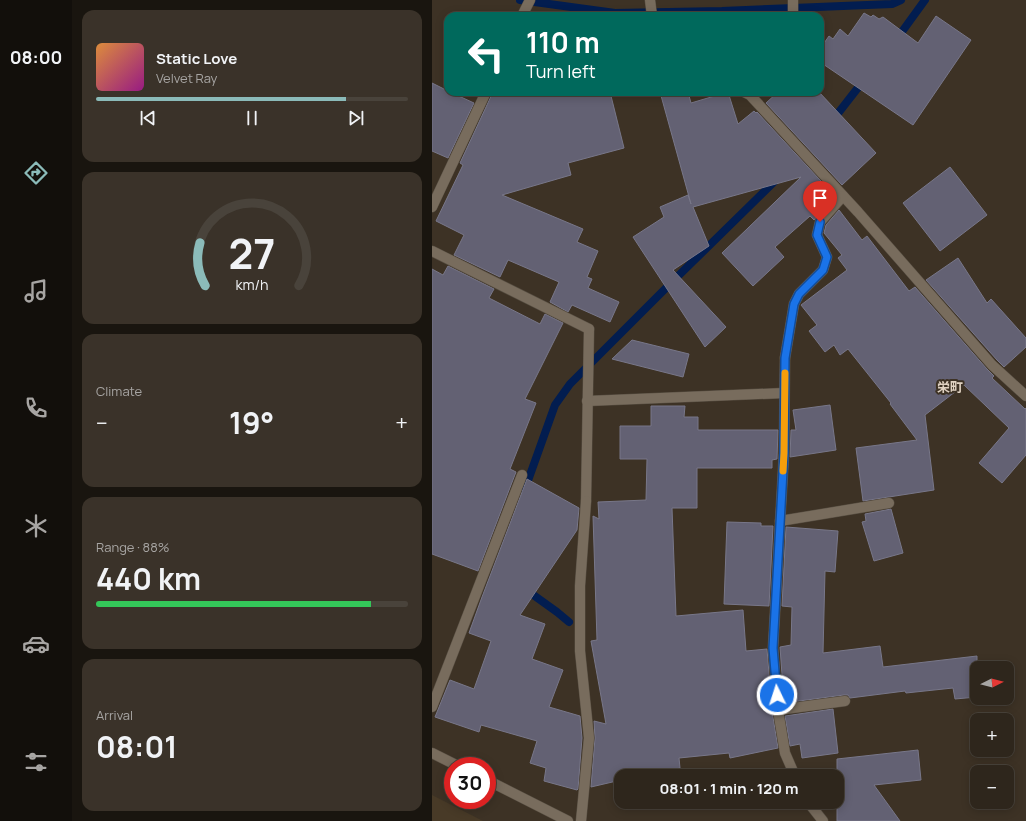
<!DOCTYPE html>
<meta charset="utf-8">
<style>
:root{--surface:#2e261c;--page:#3a3229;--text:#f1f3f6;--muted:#a7a5a3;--line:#49433b;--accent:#8bbbb9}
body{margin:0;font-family:Manrope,"Noto Sans JP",sans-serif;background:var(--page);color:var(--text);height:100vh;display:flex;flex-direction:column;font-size:15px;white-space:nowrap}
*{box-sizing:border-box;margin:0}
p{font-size:13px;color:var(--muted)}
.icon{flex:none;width:22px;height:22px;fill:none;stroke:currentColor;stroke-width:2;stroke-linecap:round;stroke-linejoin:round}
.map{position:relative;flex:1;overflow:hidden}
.sheet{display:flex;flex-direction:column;gap:10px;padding:10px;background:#19150f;width:360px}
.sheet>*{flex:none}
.guide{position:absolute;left:12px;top:12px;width:380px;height:84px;border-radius:12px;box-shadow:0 2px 10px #0003,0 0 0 1px var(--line);background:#00695c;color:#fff;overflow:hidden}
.needle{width:26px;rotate:84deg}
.buttons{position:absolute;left:538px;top:661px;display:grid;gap:8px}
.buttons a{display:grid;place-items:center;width:44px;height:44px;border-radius:8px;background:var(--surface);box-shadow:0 2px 10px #0003,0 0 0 1px var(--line);font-size:20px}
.speed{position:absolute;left:12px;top:757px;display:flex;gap:8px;font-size:20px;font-weight:700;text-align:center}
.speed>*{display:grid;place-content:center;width:52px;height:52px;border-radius:50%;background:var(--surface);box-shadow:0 2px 10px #0003,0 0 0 1px var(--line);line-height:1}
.speed .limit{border:6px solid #d22;background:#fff;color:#111}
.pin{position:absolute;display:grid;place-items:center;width:34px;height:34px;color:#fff;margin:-41px -17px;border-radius:50% 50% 50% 0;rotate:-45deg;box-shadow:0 0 4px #0007}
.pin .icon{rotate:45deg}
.me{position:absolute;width:44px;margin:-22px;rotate:356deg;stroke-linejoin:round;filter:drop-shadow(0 0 3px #0008)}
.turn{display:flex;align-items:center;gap:14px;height:84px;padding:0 16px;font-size:18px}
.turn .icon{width:52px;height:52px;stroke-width:2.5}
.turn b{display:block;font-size:28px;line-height:34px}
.big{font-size:30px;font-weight:700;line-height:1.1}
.sheet .widget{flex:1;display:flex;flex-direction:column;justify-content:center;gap:6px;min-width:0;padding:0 14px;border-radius:12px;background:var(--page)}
.sheet .dial{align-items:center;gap:0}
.dial svg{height:104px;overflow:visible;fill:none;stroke:var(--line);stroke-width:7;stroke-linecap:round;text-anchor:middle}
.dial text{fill:var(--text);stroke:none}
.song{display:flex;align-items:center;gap:12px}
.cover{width:48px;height:48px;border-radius:6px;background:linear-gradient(135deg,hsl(30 70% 55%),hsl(310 70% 35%))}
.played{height:4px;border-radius:2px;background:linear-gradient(90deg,var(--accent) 80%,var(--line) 80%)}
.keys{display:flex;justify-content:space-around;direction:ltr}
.heat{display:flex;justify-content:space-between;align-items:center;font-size:22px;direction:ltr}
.charge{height:6px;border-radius:3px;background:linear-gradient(90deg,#34c759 88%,var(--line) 0)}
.trip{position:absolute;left:182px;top:769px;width:230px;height:40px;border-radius:12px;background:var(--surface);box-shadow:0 2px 10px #0003,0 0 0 1px var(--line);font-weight:700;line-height:40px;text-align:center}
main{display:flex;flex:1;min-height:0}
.menu{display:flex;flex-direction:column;width:72px;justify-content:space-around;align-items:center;background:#120f0b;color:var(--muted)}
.menu .icon{width:28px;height:28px}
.menu .on{color:var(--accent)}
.menu b{font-size:18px;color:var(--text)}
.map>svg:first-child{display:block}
.built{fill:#483a27}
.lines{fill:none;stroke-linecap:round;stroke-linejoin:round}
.stream{stroke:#021d50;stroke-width:8}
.building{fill:#636173;stroke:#787789}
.service-casing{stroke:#584f43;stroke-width:11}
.minor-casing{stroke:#584f43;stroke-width:11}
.tertiary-casing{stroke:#584f43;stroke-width:11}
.service{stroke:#786c5d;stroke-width:10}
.minor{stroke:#786c5d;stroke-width:10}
.tertiary{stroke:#786c5d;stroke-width:10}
.route-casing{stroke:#114b97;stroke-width:10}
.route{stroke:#1a73e8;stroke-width:7}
.slow{stroke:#f59e0b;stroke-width:7}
.labels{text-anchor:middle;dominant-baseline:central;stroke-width:4;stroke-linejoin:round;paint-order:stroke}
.neighbourhood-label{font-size:13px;font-weight:bold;fill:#dfd1c1;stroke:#3d3225}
</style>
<main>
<nav class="menu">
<b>08:00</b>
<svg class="icon on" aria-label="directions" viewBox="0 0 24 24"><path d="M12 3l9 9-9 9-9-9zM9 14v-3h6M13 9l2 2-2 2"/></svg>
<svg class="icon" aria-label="music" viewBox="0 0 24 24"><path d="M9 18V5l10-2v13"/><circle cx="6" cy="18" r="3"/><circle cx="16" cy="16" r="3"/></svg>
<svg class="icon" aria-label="phone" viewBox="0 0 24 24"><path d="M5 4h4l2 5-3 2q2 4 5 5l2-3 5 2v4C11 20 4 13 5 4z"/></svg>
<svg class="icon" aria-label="climate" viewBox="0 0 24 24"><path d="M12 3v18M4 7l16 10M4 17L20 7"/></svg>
<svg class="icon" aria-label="car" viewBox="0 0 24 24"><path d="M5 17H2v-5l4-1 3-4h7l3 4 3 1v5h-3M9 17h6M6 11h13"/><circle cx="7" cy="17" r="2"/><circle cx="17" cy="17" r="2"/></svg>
<svg class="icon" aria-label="filters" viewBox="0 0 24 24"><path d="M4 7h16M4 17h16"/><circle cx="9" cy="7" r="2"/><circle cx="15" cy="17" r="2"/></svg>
</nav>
<section class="sheet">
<div class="widget">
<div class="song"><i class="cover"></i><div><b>Static Love</b><p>Velvet Ray</p></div></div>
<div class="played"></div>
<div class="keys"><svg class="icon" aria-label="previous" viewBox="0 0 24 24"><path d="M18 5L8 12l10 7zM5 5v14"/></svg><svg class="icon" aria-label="pause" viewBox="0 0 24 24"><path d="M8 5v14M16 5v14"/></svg><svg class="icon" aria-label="next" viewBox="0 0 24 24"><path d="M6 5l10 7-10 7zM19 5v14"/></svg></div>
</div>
<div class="widget dial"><svg viewBox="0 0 100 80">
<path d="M14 69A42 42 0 1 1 86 69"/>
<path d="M14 69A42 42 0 0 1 10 36" stroke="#8bbbb9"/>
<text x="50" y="56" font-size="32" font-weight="700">27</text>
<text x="50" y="72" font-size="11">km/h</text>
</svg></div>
<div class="widget"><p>Climate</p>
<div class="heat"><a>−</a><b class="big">19°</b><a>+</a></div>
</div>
<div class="widget"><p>Range · 88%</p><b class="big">440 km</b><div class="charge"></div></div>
<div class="widget"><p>Arrival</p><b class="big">08:01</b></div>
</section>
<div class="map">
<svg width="594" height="821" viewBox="0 0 594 821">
<rect width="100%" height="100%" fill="#3d3225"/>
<!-- built -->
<polygon class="built" points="0,795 51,821 0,821"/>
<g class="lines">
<!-- stream -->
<g class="stream">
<polyline points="88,0 183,13 290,11 460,4 469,0"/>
<polyline points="464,40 493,0"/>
<polyline points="400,121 432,80"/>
<polyline points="93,489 123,405 138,384 242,280 345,179"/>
<polyline points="93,589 125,612 137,622"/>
</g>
</g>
<!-- building -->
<g class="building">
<polygon points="432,13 439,17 441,15 447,19 451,17 486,43 504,16 539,40 481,125 388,62 388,49 397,36 401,39 408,29 416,36"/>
<polygon points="0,83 16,91 16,92 18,92 42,103 16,158 0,151"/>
<polygon points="61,92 178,92 192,148 136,163 139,175 70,195 151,229 145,242 166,251 155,277 160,279 156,288 187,302 178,322 140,305 136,312 118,302 127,282 76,260 68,277 22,255 32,235 4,221 31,165 28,163"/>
<polygon points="228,92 256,92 259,103 296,92 306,124 322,111 324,113 325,112 401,194 397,197 399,200 382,220 378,216 343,247 352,257 321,286 290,253 369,177 261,207 277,246 241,270 294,327 273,347 201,237 232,217 228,207 256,195 259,204"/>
<polygon points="346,92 387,92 444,153 410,185 334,103"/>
<polygon points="518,167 555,215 508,251 471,203"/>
<polygon points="407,210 430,240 435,236 477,291 483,287 555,369 562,376 560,378 593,409 594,408 594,455 570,483 547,463 577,428 532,385 493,415 502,490 431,501 424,448 485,440 458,404 459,403 416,349 408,355 402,345 393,352 377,331 385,325 369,305 415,270 406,258 410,255 392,233 394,225"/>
<polygon points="526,258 555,303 559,299 594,338 594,347 572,367 565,360 494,280"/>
<polygon points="16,266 62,289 57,298 108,324 113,314 131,323 93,399 104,403 78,469 84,472 46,571 0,554 0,269 11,275"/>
<polygon points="200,340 257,354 251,377 180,359"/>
<polygon points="398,405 404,450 358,457 359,430 364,430 361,410"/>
<polygon points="219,406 253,406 252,417 266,417 266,430 346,430 345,459 340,460 340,468 265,468 265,508 240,508 244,616 311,610 314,651 335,649 340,711 346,748 298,758 297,753 247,758 248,768 211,776 189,776 189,780 159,787 163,738 162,721 174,724 159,641 165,640 161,516 167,519 166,502 214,500 215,459 188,459 188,426 219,426"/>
<polygon points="95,479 147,508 145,530 88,615 113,624 100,659 131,670 117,707 148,716 150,738 146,789 145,790 112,781 114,768 98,763 105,741 49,725 47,732 3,717 18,680 42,689 59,641 37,633 50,597"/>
<polygon points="459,509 471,553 442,561 430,522 434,521 433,514"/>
<polygon points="295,522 329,523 329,526 341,526 337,606 292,604"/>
<polygon points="354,527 406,531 403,572 393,571 391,653 448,646 451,667 545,656 545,697 523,699 521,688 474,693 473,691 418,698 416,695 412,695 352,703 348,647 359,645 360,607 350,606"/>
<polygon points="401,709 406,753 370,758 368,744 358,746 353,716"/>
<polygon points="486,750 489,780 442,785 468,821 405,821 405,759"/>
</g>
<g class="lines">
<!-- service casing -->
<g class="service-casing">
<g id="service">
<polyline points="218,0 220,16"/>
<polyline points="361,16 361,0"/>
<polyline points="312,92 318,95 426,212 560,365 594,396"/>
<polyline points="353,358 362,304 367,294 391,270 395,257 385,235 388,222 411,196"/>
<polyline points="155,401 352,393"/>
<polyline points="154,501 157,329"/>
<polyline points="348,521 457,503"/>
<polyline points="0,707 90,475"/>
<polyline points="346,710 413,701"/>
</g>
</g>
<!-- minor casing -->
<g class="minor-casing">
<g id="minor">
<polyline points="90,16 98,0"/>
<polyline points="0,207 54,92"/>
<polyline points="0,251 157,329"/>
<polyline points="353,358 352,453 341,648 346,710 353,753 363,776"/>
<polyline points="376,802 391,821"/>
<polyline points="149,821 157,738 148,651 148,586 154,501"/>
</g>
</g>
<!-- tertiary casing -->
<g class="tertiary-casing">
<g id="tertiary">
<polyline points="0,753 26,766"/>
<polyline points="55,780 136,821"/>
</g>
</g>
<!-- service -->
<use href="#service" class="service"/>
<!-- minor -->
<use href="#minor" class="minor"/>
<!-- tertiary -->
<use href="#tertiary" class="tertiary"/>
</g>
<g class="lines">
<!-- route casing -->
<g class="route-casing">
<polyline id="route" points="345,695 341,648 352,453 353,358 362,304 367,294 391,270 395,257 385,235 388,222"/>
</g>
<!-- route -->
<use href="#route" class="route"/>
<!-- slow -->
<polyline class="slow" points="351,471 352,453 353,373"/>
</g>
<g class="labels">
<!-- neighbourhood labels -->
<g class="neighbourhood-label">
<text x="518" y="387">栄町</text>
</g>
</g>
</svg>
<div class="buttons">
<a><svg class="needle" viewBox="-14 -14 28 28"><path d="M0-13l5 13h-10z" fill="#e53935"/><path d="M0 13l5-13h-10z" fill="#a7a5a3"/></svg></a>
<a>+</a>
<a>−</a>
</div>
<div class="speed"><div class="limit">30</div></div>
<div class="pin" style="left:388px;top:222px;background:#d93025"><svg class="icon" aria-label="arrive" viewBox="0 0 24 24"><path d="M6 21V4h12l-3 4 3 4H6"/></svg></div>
<svg class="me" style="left:345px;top:695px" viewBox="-20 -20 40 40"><circle r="17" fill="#1a73e8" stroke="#fff" stroke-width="3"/><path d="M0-11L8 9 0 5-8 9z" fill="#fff"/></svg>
<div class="trip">08:01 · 1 min · 120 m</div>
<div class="guide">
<div class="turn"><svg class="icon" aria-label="left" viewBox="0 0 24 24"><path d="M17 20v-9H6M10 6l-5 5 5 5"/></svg><div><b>110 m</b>Turn left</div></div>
</div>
</div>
</main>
